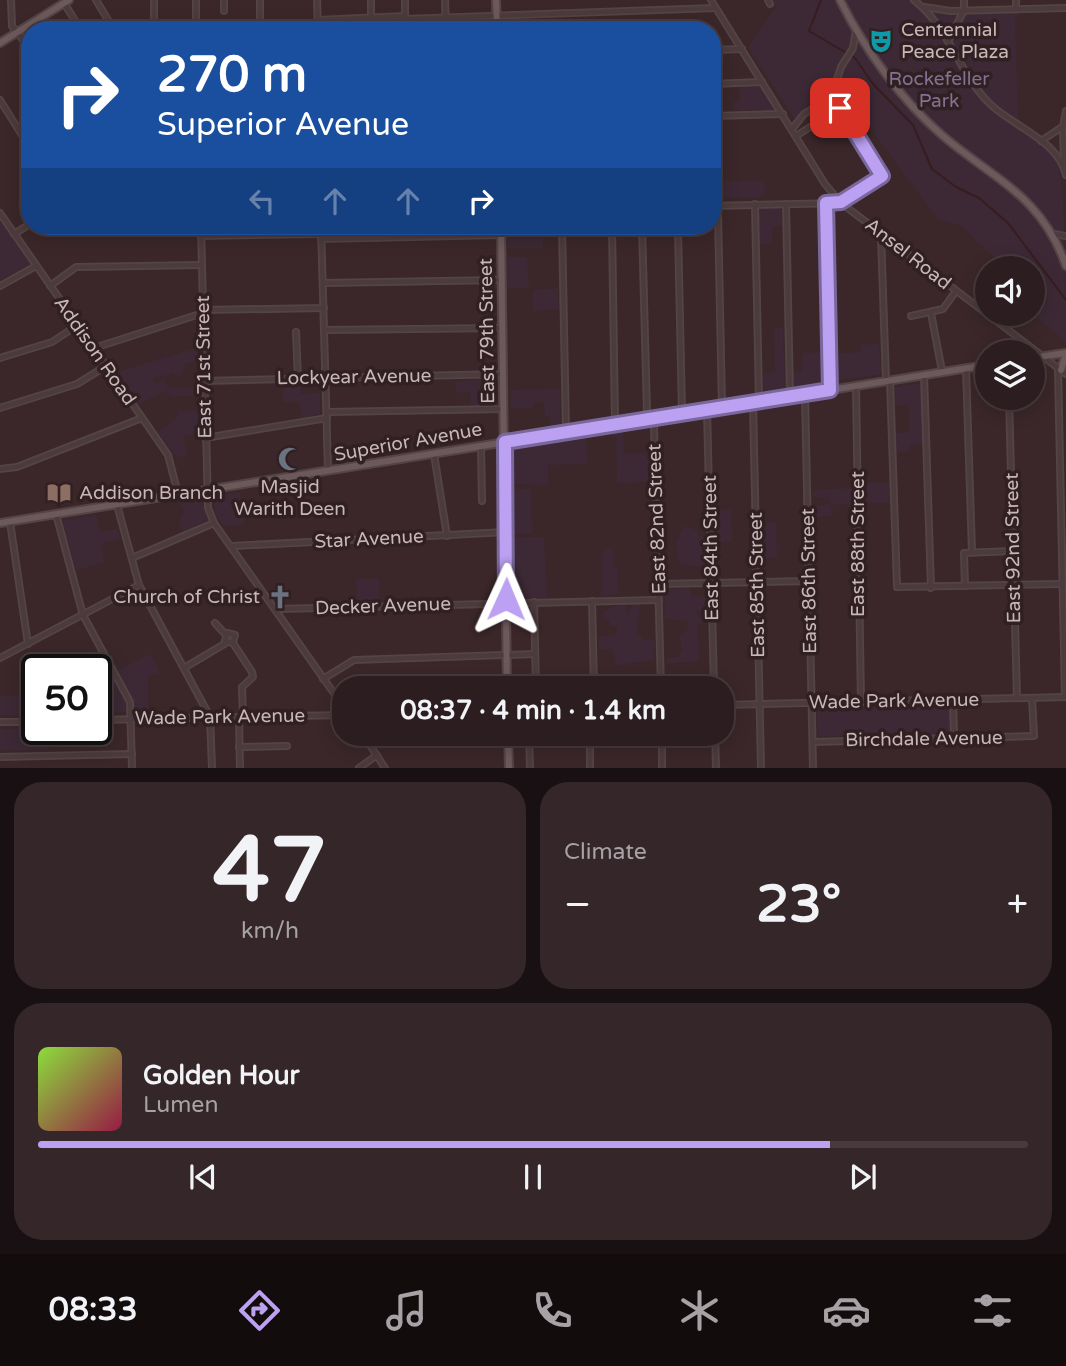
<!DOCTYPE html>
<meta charset="utf-8">
<style>
:root{--surface:#2c1d20;--page:#342629;--text:#f1f3f6;--muted:#a6a2a5;--line:#483b3e;--accent:#bca0f2}
body{margin:0;font-family:"Varela Round",sans-serif;background:var(--page);color:var(--text);height:100vh;display:flex;flex-direction:column;font-size:26px;white-space:nowrap}
*{box-sizing:border-box;margin:0}
p{font-size:23px;color:var(--muted)}
.icon{flex:none;width:38px;height:38px;fill:none;stroke:currentColor;stroke-width:2;stroke-linecap:round;stroke-linejoin:round}
.map{position:relative;height:768px;overflow:hidden}
.panel{display:flex;flex-direction:column;gap:14px;padding:14px;background:#181012;flex:1}
.panel>*{flex:none}
.hud{position:absolute;left:21px;top:21px;width:700px;height:214px;border-radius:28px;box-shadow:0 4px 18px #0003,0 0 0 2px var(--line);background:#1a4fa0;color:#fff;overflow:hidden}
.fabs{position:absolute;left:975px;top:256px;display:grid;gap:14px}
.fabs a{display:grid;place-items:center;width:70px;height:70px;border-radius:50%;background:var(--surface);box-shadow:0 4px 18px #0003,0 0 0 2px var(--line);font-size:35px}
.speed{position:absolute;left:21px;top:654px;display:flex;gap:14px;font-size:35px;font-weight:700;text-align:center}
.speed>*{display:grid;place-content:center;width:91px;height:91px;border-radius:50%;background:var(--surface);box-shadow:0 4px 18px #0003,0 0 0 2px var(--line);line-height:1}
.speed .limit{border:4px solid #111;border-radius:10px;background:#fff;color:#111}
.pin{position:absolute;display:grid;place-items:center;width:60px;height:60px;color:#fff;margin:-30px;border-radius:14px;box-shadow:0 4px 10px #0006}
.me{position:absolute;width:77px;margin:-38px;rotate:1deg;stroke-linejoin:round;filter:drop-shadow(0 0 5px #0008)}
.turn{display:flex;align-items:center;gap:24px;height:147px;padding:0 21px;font-size:32px}
.turn .icon{width:91px;height:91px;stroke-width:2.5}
.turn b{display:block;font-size:49px;line-height:60px}
.lanes{display:flex;align-items:center;height:66px;padding:0 21px;background:#0003;justify-content:center;gap:35px;direction:ltr}
.lanes .off{opacity:.35}
.big{font-size:52px;font-weight:800;line-height:1.1}
.panel .tile{flex:1;display:flex;flex-direction:column;justify-content:center;gap:10px;min-width:0;padding:0 24px;border-radius:28px;background:var(--page)}
.panel .dial{align-items:center;gap:0}
.dial b{font-size:91px;line-height:1}
.song{display:flex;align-items:center;gap:21px}
.cover{width:84px;height:84px;border-radius:10px;background:linear-gradient(135deg,hsl(90 70% 55%),hsl(340 70% 35%))}
.played{height:7px;border-radius:4px;background:linear-gradient(90deg,var(--accent) 80%,var(--line) 80%)}
.keys{display:flex;justify-content:space-around;direction:ltr}
.heat{display:flex;justify-content:space-between;align-items:center;font-size:38px;direction:ltr}
.panel .tiles{flex:1;display:grid;gap:14px;grid-template-columns:1fr 1fr}
.tile:last-child{grid-column:span 2}
.trip{position:absolute;left:332px;top:676px;width:402px;height:70px;border-radius:28px;background:var(--surface);box-shadow:0 4px 18px #0003,0 0 0 2px var(--line);font-weight:800;line-height:70px;text-align:center}
.menu{display:flex;height:112px;justify-content:space-around;align-items:center;background:#120c0d;color:var(--muted)}
.menu .icon{width:49px;height:49px}
.menu .active{color:var(--accent)}
.menu b{font-size:32px;color:var(--text)}
.map>svg:first-child{display:block}
.green{fill:#3c2935}
.lines{fill:none;stroke-linecap:round;stroke-linejoin:round}
.stream{stroke:#381c1f;stroke-width:2}
.minor-casing{stroke:#554446;stroke-width:8}
.major-casing{stroke:#554446;stroke-width:10}
.minor{stroke:#4c3b3d;stroke-width:4.5}
.major{stroke:#6c595c;stroke-width:6}
.route-casing{stroke:#7a689d;stroke-width:18}
.route{stroke:#bca0f2;stroke-width:12}
.labels{text-anchor:middle;dominant-baseline:central;stroke-width:7;stroke-linejoin:round;paint-order:stroke}
.poi-label{font-size:19px;fill:#c7b7b9;stroke:#312022;text-anchor:start}
.park-label{font-size:19px;fill:#837195;stroke:#312022}
.street-label{font-size:19px;fill:#c7b7b9;stroke:#312022}
</style>
<div class="map">
<svg width="1066" height="768" viewBox="0 0 1066 768">
<rect width="100%" height="100%" fill="#3b272a"/>
<!-- green -->
<g class="green">
<path d="M772 0H915L935 12 1020 13 1015 20 1018 116C1023 132 1049 146 1058 165 1066 195 1066 303 1066 342L1031 313 1032 268H997L995 258 961 226 938 219 856 109 843 103 794 118 748 47 776 7Z"/>
<polygon points="760,86 774,110 734,110 734,102 740,101 739,87"/>
<polygon points="722,181 764,181 765,192 759,197 721,197"/>
<polygon points="759,208 781,208 782,226 772,226 772,244 760,244"/>
<polygon points="3,221 31,263 0,280 0,223"/>
<rect x="507" y="226" width="36" height="22"/>
<polygon points="507,257 527,257 529,288 508,288"/>
<polygon points="558,288 558,309 533,311 533,290"/>
<polygon points="774,328 783,328 785,389 764,392 763,373 775,372"/>
<polygon points="879,344 881,374 835,381 834,354 860,352 861,345"/>
<polygon points="197,348 197,361 185,364 182,375 175,376 173,373 152,379 154,384 165,380 168,388 198,389 199,396 172,396 167,391 139,404 117,372"/>
<polygon points="824,352 825,384 794,388 794,372 802,372 802,353"/>
<polygon points="483,380 484,392 498,392 498,404 471,405 470,392 456,393 456,381"/>
<polygon points="921,383 923,444 910,445 910,451 896,452 895,433 909,432 909,405 895,405 894,387"/>
<polygon points="283,385 300,385 301,394 320,393 320,414 302,418 299,402 283,402"/>
<polygon points="560,389 561,426 550,428 550,416 545,416 544,402 533,403 533,408 511,408 511,390"/>
<polygon points="199,410 199,434 183,436 187,454 177,458 158,432 179,416 178,412"/>
<polygon points="623,431 624,454 649,454 649,482 617,483 616,437 611,437 611,433"/>
<polygon points="586,437 587,464 548,465 548,485 513,484 513,449"/>
<polygon points="861,482 889,483 890,503 862,503"/>
<polygon points="853,488 853,504 831,505 832,516 814,517 813,506 831,504 829,497 813,497 813,490"/>
<polygon points="513,489 531,489 532,534 514,534"/>
<polygon points="240,492 244,525 223,525 215,513 214,497"/>
<polygon points="201,498 208,520 183,532 179,522 184,512 180,501"/>
<polygon points="731,509 732,542 715,542 714,510"/>
<polygon points="96,515 100,532 117,529 121,538 101,544 105,562 76,570 62,521"/>
<polygon points="776,522 777,558 760,558 759,523"/>
<polygon points="684,526 697,530 697,534 706,539 702,551 706,565 697,567 679,563 676,543"/>
<polygon points="544,537 547,598 515,598 514,538"/>
<polygon points="608,548 613,548 614,566 617,567 618,594 599,597 602,592 602,552"/>
<polygon points="356,579 379,579 379,600 357,601"/>
<polygon points="690,588 692,597 707,596 708,610 695,611 699,617 704,618 704,623 697,624 699,661 667,664 667,658 678,657 682,650 680,635 687,631 688,621 665,619 664,589"/>
<polygon points="626,605 627,617 632,605 640,605 636,635 642,635 644,640 654,640 654,660 614,666 616,659 611,649 599,649 599,636 616,635 617,626 610,626 610,622 602,616 604,611 614,606"/>
<polygon points="151,654 160,674 148,675 148,712 134,711 133,700 117,670"/>
<polygon points="111,675 126,704 125,712 96,713 101,703 96,696 96,681"/>
<polygon points="28,695 30,715 0,715 0,696"/>
<polygon points="950,705 950,735 818,736 817,709"/>
<polygon points="37,728 48,730 49,750 0,750 0,729"/>
</g>
<g class="lines">
<!-- stream -->
<polyline class="stream" points="821,0 809,31 855,58 873,84 913,125 932,169 956,187 979,198 1008,223 1066,300"/>
<!-- minor casing -->
<g class="minor-casing">
<g id="minor">
<polyline points="11,0 12,26 30,49"/>
<polyline points="96,0 114,30"/>
<polyline points="154,0 154,30"/>
<polyline points="196,0 196,30"/>
<polyline points="224,0 224,11"/>
<polyline points="260,0 260,30"/>
<polyline points="317,0 318,30"/>
<polyline points="371,0 371,30"/>
<polyline points="405,0 405,30"/>
<polyline points="445,0 446,30"/>
<polyline points="711,0 825,184 841,203 1066,374"/>
<polyline points="768,0 770,4"/>
<path d="M914 0C950 28 958 73 990 104 1014 127 1058 140 1066 175"/>
<polyline points="1016,0 1016,9"/>
<polyline points="64,3 81,30"/>
<polyline points="924,7 951,11 1066,8"/>
<polyline points="405,19 715,8"/>
<polyline points="318,20 405,16"/>
<polyline points="949,40 964,10 964,0"/>
<polyline points="712,50 742,49"/>
<polyline points="712,84 762,82"/>
<polyline points="0,100 30,148"/>
<polyline points="712,116 783,114"/>
<polyline points="792,129 804,114 831,98 841,67 853,48 856,30"/>
<polyline points="1041,141 1062,127"/>
<polyline points="712,162 717,165 722,407"/>
<polyline points="1064,165 1063,127 1066,111"/>
<polyline points="826,203 830,389"/>
<polyline points="755,204 759,401"/>
<polyline points="786,204 790,396"/>
<polyline points="712,206 841,203 882,176 840,108 796,136"/>
<polyline points="0,213 168,455 178,494"/>
<polyline points="201,226 208,508 214,523 345,709"/>
<polyline points="321,226 328,470"/>
<polyline points="376,226 376,238"/>
<polyline points="410,226 410,237"/>
<polyline points="449,226 450,236"/>
<polyline points="562,226 566,432"/>
<polyline points="612,226 615,424"/>
<polyline points="642,226 647,412 654,426 661,688"/>
<polyline points="678,230 682,413"/>
<polyline points="14,234 30,224"/>
<polyline points="1054,234 1066,236"/>
<polyline points="881,235 886,381"/>
<polyline points="201,236 321,234"/>
<polyline points="321,239 501,235"/>
<polyline points="323,283 501,280"/>
<polyline points="0,286 36,266"/>
<polyline points="50,286 76,267 202,265"/>
<polyline points="203,310 324,308"/>
<polyline points="931,313 942,371"/>
<polyline points="911,316 943,309 956,291"/>
<polyline points="325,330 503,328"/>
<polyline points="296,332 298,379"/>
<polyline points="94,348 203,313"/>
<polyline points="0,358 52,342 78,325"/>
<polyline points="966,368 972,552"/>
<polyline points="1058,369 1065,697"/>
<polyline points="924,375 931,588"/>
<polyline points="890,380 897,587 1063,584"/>
<polyline points="204,381 504,374"/>
<polyline points="856,386 861,703"/>
<polyline points="805,394 813,768"/>
<polyline points="1009,397 1017,698"/>
<polyline points="753,403 761,768"/>
<polyline points="0,408 77,384 106,366"/>
<polyline points="707,410 714,688"/>
<polyline points="327,412 504,409"/>
<polyline points="205,438 327,418"/>
<polyline points="481,446 482,501"/>
<polyline points="434,454 447,536"/>
<polyline points="0,469 17,467 142,418"/>
<polyline points="117,505 139,585 210,717 212,768"/>
<polyline points="56,514 83,615 130,702 132,768"/>
<polyline points="10,522 28,644"/>
<polyline points="232,546 507,532"/>
<polyline points="132,558 214,523"/>
<polyline points="659,584 809,581"/>
<polyline points="965,586 964,553 1013,551"/>
<polyline points="592,601 594,688"/>
<polyline points="534,602 536,688"/>
<polyline points="276,609 659,600"/>
<polyline points="215,623 225,634"/>
<polyline points="233,643 235,635 227,633 225,641 233,643 252,672 253,677 242,687 243,717"/>
<polyline points="0,658 139,585"/>
<polyline points="184,668 226,643"/>
<polyline points="323,679 354,660 535,654"/>
<polyline points="953,700 954,738"/>
<polyline points="723,705 1066,697"/>
<polyline points="239,717 240,768"/>
<polyline points="96,720 345,715"/>
<polyline points="0,722 37,722"/>
<polyline points="362,733 385,768"/>
<polyline points="529,733 530,768"/>
<polyline points="590,733 590,768"/>
<polyline points="662,733 662,768"/>
<polyline points="715,733 716,768"/>
<polyline points="813,742 1034,736 1032,698"/>
<polyline points="239,747 287,746"/>
<polyline points="0,757 132,754"/>
<polyline points="359,768 377,755"/>
</g>
</g>
<!-- major casing -->
<g class="major-casing">
<g id="major">
<polyline points="496,0 497,30"/>
<path d="M840 0C865 50 901 100 943 136 995 180 1042 196 1066 266"/>
<polyline points="0,43 69,0"/>
<polyline points="501,226 507,688"/>
<polyline points="1032,358 1066,353"/>
<polyline points="1061,370 1066,353"/>
<polyline points="0,523 987,365"/>
<polyline points="508,733 509,768"/>
</g>
</g>
<!-- minor -->
<use href="#minor" class="minor"/>
<!-- major -->
<use href="#major" class="major"/>
</g>
<g class="lines">
<!-- route casing -->
<g class="route-casing">
<polyline id="route" points="506,599 505,442 830,390 826,203 841,202 882,176 840,108"/>
</g>
<!-- route -->
<use href="#route" class="route"/>
</g>
<!-- icons -->
<defs>
<g id="theatre-bare" transform="scale(1.89)"><path d="M-5-5.5Q0-4 5-5.5V0Q5 5 0 6Q-5 5-5 0ZM-3.3-2.5H-1v1.5H-3.3ZM1-2.5H3.3v1.5H1ZM-2.8 1Q0 5.5 2.8 1Z" fill="#0f9aa8" stroke="#312022" stroke-width="2.5" paint-order="stroke"/></g>
<g id="mosque-bare" transform="scale(1.89)"><path d="M3.5-4.9A6 6 0 1 0 3.5 4.9A5 5 0 1 1 3.5-4.9Z" fill="#6b7280" stroke="#312022" stroke-width="2.5" paint-order="stroke"/></g>
<g id="library-bare" transform="scale(1.89)"><path d="M-6-4Q-3-5.5-.7-3.5V5Q-3 3-6 4ZM6-4Q3-5.5 .7-3.5V5Q3 3 6 4Z" fill="#8d6e63" stroke="#312022" stroke-width="2.5" paint-order="stroke"/></g>
<g id="church-bare" transform="scale(1.89)"><path d="M-1.2-6h2.4v3.5h3.3v2.4h-3.3V6h-2.4V-.1h-3.3v-2.4h3.3Z" fill="#6b7280" stroke="#312022" stroke-width="2.5" paint-order="stroke"/></g>
</defs>
<g fill-rule="evenodd">
<use href="#theatre-bare" x="881" y="41"/>
<use href="#mosque-bare" x="290" y="459"/>
<use href="#library-bare" x="59" y="493"/>
<use href="#church-bare" x="280" y="597"/>
</g>
<g class="labels">
<!-- poi labels -->
<g class="poi-label">
<text x="901" y="30">Centennial<tspan x="901" dy="22">Peace Plaza</tspan></text>
<text x="290" y="487" text-anchor="middle">Masjid<tspan x="290" dy="22">Warith Deen</tspan></text>
<text x="79" y="493">Addison Branch</text>
<text x="260" y="597" text-anchor="end">Church of Christ</text>
</g>
<!-- park labels -->
<g class="park-label">
<text x="939" y="79">Rockefeller<tspan x="939" dy="22">Park</tspan></text>
</g>
<!-- street labels -->
<g class="street-label">
<text transform="translate(908 254) rotate(38)">Ansel Road</text>
<text transform="translate(487 331) rotate(-91)">East 79th Street</text>
<text transform="translate(95 351) rotate(55)">Addison Road</text>
<text transform="translate(204 367) rotate(-91)">East 71st Street</text>
<text transform="translate(354 377) rotate(-1)">Lockyear Avenue</text>
<text transform="translate(408 442) rotate(-10)">Superior Avenue</text>
<text transform="translate(657 519) rotate(-92)">East 82nd Street</text>
<text transform="translate(369 539) rotate(-3)">Star Avenue</text>
<text transform="translate(858 544) rotate(-90)">East 88th Street</text>
<text transform="translate(711 548) rotate(-91)">East 84th Street</text>
<text transform="translate(1013 548) rotate(-91)">East 92nd Street</text>
<text transform="translate(809 581) rotate(-91)">East 86th Street</text>
<text transform="translate(757 585) rotate(-91)">East 85th Street</text>
<text transform="translate(383 606) rotate(-2)">Decker Avenue</text>
<text transform="translate(894 701) rotate(-1)">Wade Park Avenue</text>
<text transform="translate(220 717) rotate(-1)">Wade Park Avenue</text>
<text transform="translate(924 739) rotate(-1)">Birchdale Avenue</text>
</g>
</g>
</svg>
<div class="fabs">
<a><svg class="icon" aria-label="sound" viewBox="0 0 24 24"><path d="M4 9h4l5-4v14l-5-4H4zM17 9q2 3 0 6"/></svg></a>
<a><svg class="icon" aria-label="layers" viewBox="0 0 24 24"><path d="M12 4l9 5-9 5-9-5zM3 14l9 5 9-5"/></svg></a>
</div>
<div class="speed"><div class="limit">50</div></div>
<div class="pin" style="left:840px;top:108px;background:#d93025"><svg class="icon" aria-label="arrive" viewBox="0 0 24 24"><path d="M6 21V4h12l-3 4 3 4H6"/></svg></div>
<svg class="me" style="left:506px;top:599px" viewBox="-20 -20 40 40"><path d="M0-17L14 15 0 8-14 15z" fill="#bca0f2" stroke="#fff" stroke-width="4"/></svg>
<div class="trip">08:37 · 4 min · 1.4 km</div>
<div class="hud">
<div class="turn"><svg class="icon" aria-label="right" viewBox="0 0 24 24"><path d="M7 20v-9h11M14 6l5 5-5 5"/></svg><div><b>270 m</b>Superior Avenue</div></div>
<div class="lanes"><svg class="icon off" aria-label="left" viewBox="0 0 24 24"><path d="M17 20v-9H6M10 6l-5 5 5 5"/></svg><svg class="icon off" aria-label="ahead" viewBox="0 0 24 24"><path d="M12 20V5M6 11l6-6 6 6"/></svg><svg class="icon off" aria-label="ahead" viewBox="0 0 24 24"><path d="M12 20V5M6 11l6-6 6 6"/></svg><svg class="icon" aria-label="right" viewBox="0 0 24 24"><path d="M7 20v-9h11M14 6l5 5-5 5"/></svg></div>
</div>
</div>
<section class="panel">
<div class="tiles">
<div class="tile dial"><b>47</b><p>km/h</p></div>
<div class="tile"><p>Climate</p>
<div class="heat"><a>−</a><b class="big">23°</b><a>+</a></div>
</div>
<div class="tile">
<div class="song"><i class="cover"></i><div><b>Golden Hour</b><p>Lumen</p></div></div>
<div class="played"></div>
<div class="keys"><svg class="icon" aria-label="previous" viewBox="0 0 24 24"><path d="M18 5L8 12l10 7zM5 5v14"/></svg><svg class="icon" aria-label="pause" viewBox="0 0 24 24"><path d="M8 5v14M16 5v14"/></svg><svg class="icon" aria-label="next" viewBox="0 0 24 24"><path d="M6 5l10 7-10 7zM19 5v14"/></svg></div>
</div>
</div>
</section>
<nav class="menu">
<b>08:33</b>
<svg class="icon active" aria-label="directions" viewBox="0 0 24 24"><path d="M12 3l9 9-9 9-9-9zM9 14v-3h6M13 9l2 2-2 2"/></svg>
<svg class="icon" aria-label="music" viewBox="0 0 24 24"><path d="M9 18V5l10-2v13"/><circle cx="6" cy="18" r="3"/><circle cx="16" cy="16" r="3"/></svg>
<svg class="icon" aria-label="phone" viewBox="0 0 24 24"><path d="M5 4h4l2 5-3 2q2 4 5 5l2-3 5 2v4C11 20 4 13 5 4z"/></svg>
<svg class="icon" aria-label="climate" viewBox="0 0 24 24"><path d="M12 3v18M4 7l16 10M4 17L20 7"/></svg>
<svg class="icon" aria-label="car" viewBox="0 0 24 24"><path d="M5 17H2v-5l4-1 3-4h7l3 4 3 1v5h-3M9 17h6M6 11h13"/><circle cx="7" cy="17" r="2"/><circle cx="17" cy="17" r="2"/></svg>
<svg class="icon" aria-label="filters" viewBox="0 0 24 24"><path d="M4 7h16M4 17h16"/><circle cx="9" cy="7" r="2"/><circle cx="15" cy="17" r="2"/></svg>
</nav>
